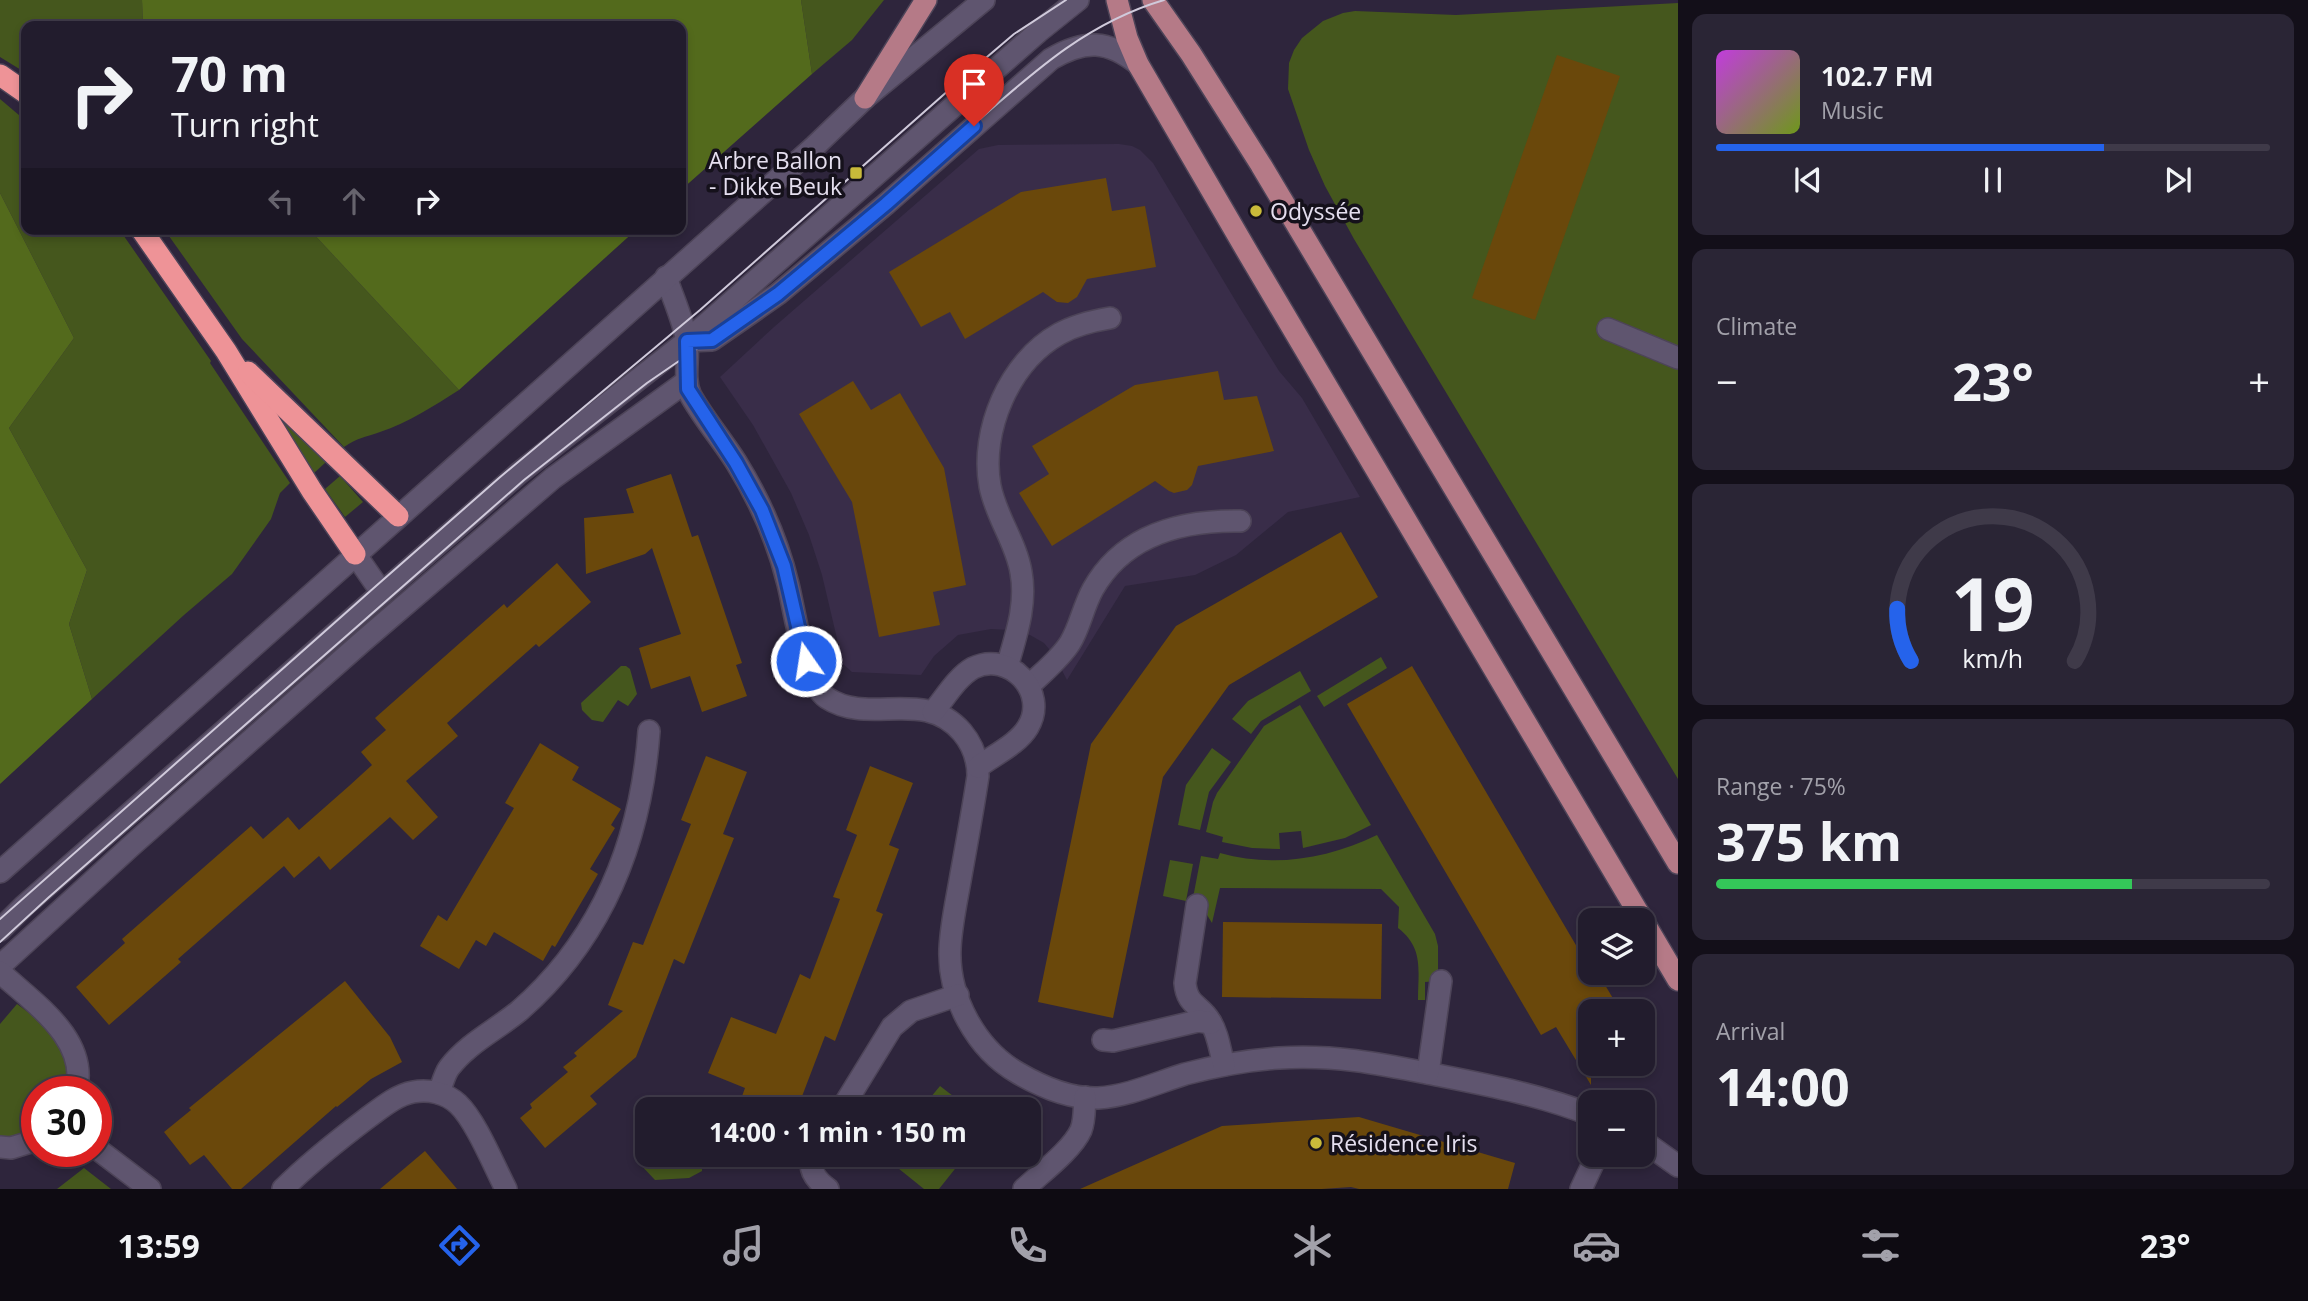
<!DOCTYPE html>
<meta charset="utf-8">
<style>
:root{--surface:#221c2d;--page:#2a2535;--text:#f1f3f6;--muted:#a2a1aa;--line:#3f3a49;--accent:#2563eb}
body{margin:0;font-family:"Open Sans",sans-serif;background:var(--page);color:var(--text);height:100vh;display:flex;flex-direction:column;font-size:26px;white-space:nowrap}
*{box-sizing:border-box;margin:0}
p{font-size:23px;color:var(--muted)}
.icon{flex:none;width:38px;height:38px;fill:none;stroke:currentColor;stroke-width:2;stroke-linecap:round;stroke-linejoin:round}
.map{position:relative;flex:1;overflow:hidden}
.panel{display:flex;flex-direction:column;gap:14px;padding:14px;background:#130f19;width:630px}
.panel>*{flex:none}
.guide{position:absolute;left:21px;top:21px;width:665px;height:214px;border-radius:14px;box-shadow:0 4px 10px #0003,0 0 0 2px var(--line);background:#221c2d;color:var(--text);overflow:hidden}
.buttons{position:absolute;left:1578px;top:908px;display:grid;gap:14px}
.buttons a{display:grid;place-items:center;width:77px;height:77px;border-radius:14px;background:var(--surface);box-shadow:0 4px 10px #0003,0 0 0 2px var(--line);font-size:35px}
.speed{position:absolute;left:21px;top:1076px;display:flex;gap:14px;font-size:35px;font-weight:700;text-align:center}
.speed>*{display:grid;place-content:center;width:91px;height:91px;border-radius:50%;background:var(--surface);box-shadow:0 4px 10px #0003,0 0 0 2px var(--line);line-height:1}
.speed .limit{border:10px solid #d22;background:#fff;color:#111}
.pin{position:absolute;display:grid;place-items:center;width:60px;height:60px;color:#fff;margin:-72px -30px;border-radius:50% 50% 50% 0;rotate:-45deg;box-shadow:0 0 7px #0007}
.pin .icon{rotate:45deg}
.me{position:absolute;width:77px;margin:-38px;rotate:347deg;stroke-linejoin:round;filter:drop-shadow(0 0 5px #0008)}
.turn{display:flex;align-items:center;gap:24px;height:147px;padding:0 35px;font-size:32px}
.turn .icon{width:91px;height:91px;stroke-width:2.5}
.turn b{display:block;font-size:49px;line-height:60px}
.lanes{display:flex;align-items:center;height:66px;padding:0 35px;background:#0003;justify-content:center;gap:35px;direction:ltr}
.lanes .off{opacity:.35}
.big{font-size:52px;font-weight:700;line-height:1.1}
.panel .card{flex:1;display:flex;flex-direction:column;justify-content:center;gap:10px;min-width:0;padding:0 24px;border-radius:14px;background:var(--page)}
.panel .dial{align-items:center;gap:0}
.dial svg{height:182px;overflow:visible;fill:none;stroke:var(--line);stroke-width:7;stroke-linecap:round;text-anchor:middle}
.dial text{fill:var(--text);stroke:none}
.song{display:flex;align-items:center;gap:21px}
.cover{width:84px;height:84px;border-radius:10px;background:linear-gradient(135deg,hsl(290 70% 55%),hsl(80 70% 35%))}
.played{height:7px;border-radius:4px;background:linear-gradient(90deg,var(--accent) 70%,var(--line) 70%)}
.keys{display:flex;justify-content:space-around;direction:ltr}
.heat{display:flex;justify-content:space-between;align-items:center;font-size:38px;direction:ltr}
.charge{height:10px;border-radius:5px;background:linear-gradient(90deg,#34c759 75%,var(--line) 0)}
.trip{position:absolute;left:635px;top:1097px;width:406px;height:70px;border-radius:14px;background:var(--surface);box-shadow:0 4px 10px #0003,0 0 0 2px var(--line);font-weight:700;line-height:70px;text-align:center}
.menu{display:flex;height:112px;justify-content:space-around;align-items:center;background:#0e0b12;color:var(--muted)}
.menu .icon{width:49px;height:49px}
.menu .current{color:var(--accent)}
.menu b{font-size:32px;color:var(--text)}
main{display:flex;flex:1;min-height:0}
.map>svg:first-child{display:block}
.built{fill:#392d49}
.green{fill:#45571d}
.forest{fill:#536a1c}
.building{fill:#6a480b}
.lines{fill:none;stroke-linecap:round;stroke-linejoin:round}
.minor-casing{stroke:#4d4458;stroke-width:24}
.major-casing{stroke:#4d4458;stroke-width:24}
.highway-casing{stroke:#4d4458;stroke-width:24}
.minor{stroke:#5f556f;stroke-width:21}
.major{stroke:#b57a87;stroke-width:21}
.highway{stroke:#ee9397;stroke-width:21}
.tram{stroke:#d0cadb;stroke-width:2}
.route-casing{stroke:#184099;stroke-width:18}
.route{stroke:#2563eb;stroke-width:12}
.poi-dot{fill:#c9ba3a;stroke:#15111b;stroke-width:2.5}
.labels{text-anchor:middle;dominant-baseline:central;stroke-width:7;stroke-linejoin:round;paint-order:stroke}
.poi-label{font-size:23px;fill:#e5dfef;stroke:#15111b;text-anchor:start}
</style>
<main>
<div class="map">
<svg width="1678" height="1189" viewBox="0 0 1678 1189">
<rect width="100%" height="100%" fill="#2e253c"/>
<!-- built -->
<polygon class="built" points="1119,144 1132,146 1140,150 1153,163 1238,305 1279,371 1302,398 1360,497 1288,512 1236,555 1195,575 1125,586 1067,680 1054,655 1044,643 1030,635 1010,630 991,629 958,635 934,656 921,675 852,672 843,664 822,575 809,535 791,493 753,425 720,377 774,327 979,149 998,145"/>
<!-- green -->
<g class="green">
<polygon points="0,0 142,0 143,26 26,26 26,73 0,57"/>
<polygon points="801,0 884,0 852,40 812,74"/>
<polygon points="1678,3 1678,779 1354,239 1325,186 1309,150 1288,89 1289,63 1294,50 1302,38 1323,21 1343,13 1355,11 1456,15"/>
<polygon points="0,99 26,121 26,229 119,229 211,361 210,363 290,483 280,493 271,519 232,574 184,615 92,699 69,624 87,570 9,428 74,338 0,193"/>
<path d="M164 229H309L459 390C435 405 408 423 380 432 366 437 357 438 344 447L242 339Z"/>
<polygon points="278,410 326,462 314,473 274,415"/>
<polygon points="340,476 363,502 345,517 325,489"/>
<polygon points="1381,657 1387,668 1324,707 1317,696"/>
<polygon points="621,666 626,666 630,669 637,694 628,706 618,700 603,722 592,720 582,710 581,703"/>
<polygon points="1300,671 1311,691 1261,721 1251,734 1232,719 1248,701"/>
<polygon points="1300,705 1371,825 1345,838 1303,848 1301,831 1279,833 1280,849 1252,848 1222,842 1223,837 1206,832 1213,802 1217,793 1264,726"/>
<polygon points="1212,748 1231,762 1209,792 1200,830 1178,825 1186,785"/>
<path d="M1377 835 1435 934 1438 946V981L1425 982V1000H1418C1418 970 1424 948 1398 928L1399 907 1381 889 1220 888 1212 923 1204 910 1192 903 1201 856 1218 859 1220 853C1274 868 1327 859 1377 835Z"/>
<polygon points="1170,860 1193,864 1186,901 1163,896"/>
<path d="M17 1004C51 1029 71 1047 66 1092H37V1132L0 1139V1024Z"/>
<polygon points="940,1086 970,1109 921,1109"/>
<polygon points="647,1152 648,1155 685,1155 702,1162 702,1171 689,1178 655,1180 639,1163"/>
<polygon points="884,1155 966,1155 939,1189 924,1189 883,1156"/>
<polygon points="84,1168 111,1189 57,1189"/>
</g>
<!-- forest -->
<g class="forest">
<polygon points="142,0 801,0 812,74 681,190 681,26 143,26"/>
<polygon points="0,193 74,338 9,428 87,570 69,624 92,699 0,784"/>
<polygon points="309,229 637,229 459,390"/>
</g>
<!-- building -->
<g class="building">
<polygon points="1557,55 1620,76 1535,320 1472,298"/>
<polygon points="1106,178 1112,211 1145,206 1156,267 1087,279 1077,297 1068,303 1057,302 1043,292 965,339 950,312 921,327 889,272 1021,192"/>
<polygon points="1218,371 1224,400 1257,396 1274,451 1198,466 1192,485 1187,490 1174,493 1169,491 1155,481 1052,546 1019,493 1049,474 1032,446 1135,385"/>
<polygon points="853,381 871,410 900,393 944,468 966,585 933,592 940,625 879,637 852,502 799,414"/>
<polygon points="671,474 692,537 698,535 742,663 736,665 747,696 702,712 690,676 651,689 639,648 681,634 652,548 645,554 586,574 584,518 634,513 626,489"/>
<polygon points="1341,532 1378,597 1229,685 1163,777 1113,1018 1038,1002 1091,744 1176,626"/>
<polygon points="557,563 591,602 539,647 536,644 447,723 458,736 406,781 438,817 413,840 390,817 330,870 319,856 294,878 284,866 178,959 181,962 109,1025 76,987 125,943 122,939 251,826 263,839 288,817 299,830 349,786 372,765 361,752 386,730 375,718 504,604 507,608"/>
<polygon points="1412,666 1580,952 1582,950 1591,965 1591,973 1598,973 1621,1012 1591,1012 1591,1085 1556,1027 1541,1035 1347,704"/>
<polygon points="540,743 579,767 572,780 621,809 611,825 615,828 590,869 598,874 555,947 552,945 543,961 494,932 486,946 476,940 459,969 420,946 438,915 447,921 498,835 514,808 505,803"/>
<polygon points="706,756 747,772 723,834 734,838 684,964 674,959 636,1057 590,1096 597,1104 545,1148 520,1118 532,1108 530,1104 568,1072 563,1067 577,1056 574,1053 623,1011 608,1005 633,942 643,945 691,824 681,820"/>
<polygon points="870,766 913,783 889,845 899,849 876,911 883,914 835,1041 825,1036 801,1099 790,1095 785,1110 737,1110 745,1088 708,1073 731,1017 776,1034 800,974 810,979 840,899 833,897 857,835 846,830"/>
<polygon points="1223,922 1382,924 1381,999 1222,997"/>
<polygon points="345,981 390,1037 402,1062 371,1079 337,1107 336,1106 241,1189 232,1189 204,1155 190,1165 164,1132 191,1110 189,1108"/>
<polygon points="1359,1117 1515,1163 1508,1189 1359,1189 1351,1187 1322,1189 1080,1189 1222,1126"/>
<polygon points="425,1151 457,1189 380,1189"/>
</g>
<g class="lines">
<!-- minor casing -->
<g class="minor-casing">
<g id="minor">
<path d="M666 277C672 296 685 324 687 343 689 360 683 380 691 396 704 419 722 440 736 462 759 499 778 542 788 584 795 612 804 683 827 698 870 726 923 687 962 732 973 745 978 759 978 776 973 809 967 842 961 875 957 899 951 924 950 949 948 997 976 1049 1018 1073 1042 1087 1071 1099 1098 1098 1129 1096 1156 1083 1185 1074 1216 1066 1248 1060 1279 1058 1337 1054 1386 1065 1442 1076 1493 1086 1543 1096 1591 1115"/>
<polyline points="1608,329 1678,358"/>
<path d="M687 341 712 340 778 294 886 204 1051 59C1085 39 1108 40 1138 64"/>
<polyline points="355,554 382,593"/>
<path d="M1007 667C1016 635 1027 605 1021 572 1016 542 996 517 990 486 980 431 1009 362 1059 334 1075 325 1092 321 1110 318"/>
<path d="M1029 686C1042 673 1060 659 1070 643 1080 627 1083 607 1093 589 1124 534 1182 520 1240 521"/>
<path d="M933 712C945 698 957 677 973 668 1009 650 1049 692 1028 727 1018 744 994 755 978 767"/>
<polyline points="0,872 815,146 865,98 984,0"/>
<path d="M1197 905 1185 983C1187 1006 1200 1004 1210 1021 1218 1033 1220 1051 1224 1065"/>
<polyline points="0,930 24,906 519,473 687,341 1038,32 1078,0"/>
<polyline points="0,966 131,846 363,641 553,478 687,381"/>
<path d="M0 972C33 1003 90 1039 76 1092"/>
<polyline points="1103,1040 1113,1041 1198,1021 1211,1023"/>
<polyline points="1428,1073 1441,981"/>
<path d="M439 1093C442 1085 444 1075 449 1068 468 1043 496 1030 519 1011 603 938 641 840 649 731"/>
<polyline points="841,1110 892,1027 911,1011 958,995"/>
<polyline points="1643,1141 1678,1166"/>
<polyline points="0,1147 11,1148 37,1140"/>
<polyline points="96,1148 150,1189"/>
<path d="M813 1155C807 1170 817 1181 828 1189"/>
<path d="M283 1189C309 1163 337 1141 366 1119 380 1109 396 1095 413 1092 429 1089 446 1093 458 1104 476 1121 494 1166 506 1189"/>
<path d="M1024 1189C1041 1173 1072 1150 1081 1130 1085 1120 1084 1108 1085 1097"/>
<polyline points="1581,1189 1597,1155"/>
</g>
</g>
<!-- major casing -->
<g class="major-casing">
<g id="major">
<polyline points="1117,0 1127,38 1138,64 1248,253 1678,980"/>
<polyline points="1153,0 1191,54 1261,165 1678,863"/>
<polyline points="865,98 926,0"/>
</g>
</g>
<!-- highway casing -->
<g class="highway-casing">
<g id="highway">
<polyline points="0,75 26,93"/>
<polyline points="141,229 226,351 312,491 355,554"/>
<polyline points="248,372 398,516"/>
</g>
</g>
<!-- minor -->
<use href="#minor" class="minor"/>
<!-- major -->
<use href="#major" class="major"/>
<!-- highway -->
<use href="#highway" class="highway"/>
<!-- tram -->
<g class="tram">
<polyline points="0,919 376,586 499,478 700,310 967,74 1014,34 1066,0"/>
<path d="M0 942 48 898 524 480 647 383 778 293 811 266C860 224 909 182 957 139 1022 83 1079 25 1164 0"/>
</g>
</g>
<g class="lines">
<!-- route casing -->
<g class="route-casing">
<polyline id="route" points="806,661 784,566 762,510 736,463 688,389 687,341 712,340 778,294 886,204 974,126"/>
</g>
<!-- route -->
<use href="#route" class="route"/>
</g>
<!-- markers -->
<g class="poi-dot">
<rect x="849" y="166" width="14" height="14" rx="3.5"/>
<circle cx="1256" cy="211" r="7"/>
<circle cx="1316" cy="1143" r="7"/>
</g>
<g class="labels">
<!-- poi labels -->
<g class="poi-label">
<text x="842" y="160" text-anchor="end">Arbre Ballon<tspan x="842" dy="26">- Dikke Beuk</tspan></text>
<text x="1270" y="211">Odyssée</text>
<text x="1330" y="1143">Résidence Iris</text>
</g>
</g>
</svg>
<div class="buttons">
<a><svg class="icon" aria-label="layers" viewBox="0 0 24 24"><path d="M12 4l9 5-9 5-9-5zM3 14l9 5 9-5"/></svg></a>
<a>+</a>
<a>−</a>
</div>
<div class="speed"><div class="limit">30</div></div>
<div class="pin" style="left:974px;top:126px;background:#d93025"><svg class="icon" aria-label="arrive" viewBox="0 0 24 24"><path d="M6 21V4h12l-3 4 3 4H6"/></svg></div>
<svg class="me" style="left:806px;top:661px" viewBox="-20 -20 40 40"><circle r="17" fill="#2563eb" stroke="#fff" stroke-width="3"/><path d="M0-11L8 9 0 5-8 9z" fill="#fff"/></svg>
<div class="trip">14:00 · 1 min · 150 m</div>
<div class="guide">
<div class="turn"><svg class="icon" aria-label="right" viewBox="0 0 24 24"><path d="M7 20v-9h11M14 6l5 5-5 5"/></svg><div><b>70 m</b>Turn right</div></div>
<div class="lanes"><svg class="icon off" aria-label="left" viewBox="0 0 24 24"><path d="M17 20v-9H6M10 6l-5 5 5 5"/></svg><svg class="icon off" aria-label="ahead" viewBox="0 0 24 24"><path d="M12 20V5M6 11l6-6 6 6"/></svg><svg class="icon" aria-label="right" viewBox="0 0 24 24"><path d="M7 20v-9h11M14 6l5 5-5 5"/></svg></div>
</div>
</div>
<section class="panel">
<div class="card">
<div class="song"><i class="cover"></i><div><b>102.7 FM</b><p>Music</p></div></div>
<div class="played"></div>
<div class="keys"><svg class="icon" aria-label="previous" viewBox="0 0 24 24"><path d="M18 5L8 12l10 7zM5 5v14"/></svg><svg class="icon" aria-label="pause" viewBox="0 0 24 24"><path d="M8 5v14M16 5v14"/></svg><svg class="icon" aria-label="next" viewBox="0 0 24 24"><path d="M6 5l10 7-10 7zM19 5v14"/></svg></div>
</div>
<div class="card"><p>Climate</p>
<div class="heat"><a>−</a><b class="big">23°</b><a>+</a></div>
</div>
<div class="card dial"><svg viewBox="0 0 100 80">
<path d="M14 69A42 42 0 1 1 86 69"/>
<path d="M14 69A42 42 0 0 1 8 46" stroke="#2563eb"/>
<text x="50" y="56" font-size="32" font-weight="700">19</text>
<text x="50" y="72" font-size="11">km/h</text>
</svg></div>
<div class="card"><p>Range · 75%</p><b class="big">375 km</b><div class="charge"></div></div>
<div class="card"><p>Arrival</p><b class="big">14:00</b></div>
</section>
</main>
<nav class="menu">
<b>13:59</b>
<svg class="icon current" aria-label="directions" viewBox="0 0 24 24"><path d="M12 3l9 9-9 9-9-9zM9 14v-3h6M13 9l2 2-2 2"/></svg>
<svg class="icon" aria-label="music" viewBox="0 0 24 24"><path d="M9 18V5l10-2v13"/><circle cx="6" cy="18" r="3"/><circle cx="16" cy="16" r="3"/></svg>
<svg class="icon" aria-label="phone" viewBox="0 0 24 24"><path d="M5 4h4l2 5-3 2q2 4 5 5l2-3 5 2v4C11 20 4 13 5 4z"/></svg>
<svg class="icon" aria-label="climate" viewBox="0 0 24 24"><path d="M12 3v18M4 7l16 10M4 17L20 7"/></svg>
<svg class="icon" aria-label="car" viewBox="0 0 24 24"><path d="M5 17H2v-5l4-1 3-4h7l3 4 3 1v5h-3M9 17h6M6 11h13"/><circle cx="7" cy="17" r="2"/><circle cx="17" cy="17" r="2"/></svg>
<svg class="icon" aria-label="filters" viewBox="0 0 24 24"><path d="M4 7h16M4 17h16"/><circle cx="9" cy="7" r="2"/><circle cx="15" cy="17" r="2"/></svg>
<b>23°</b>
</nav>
